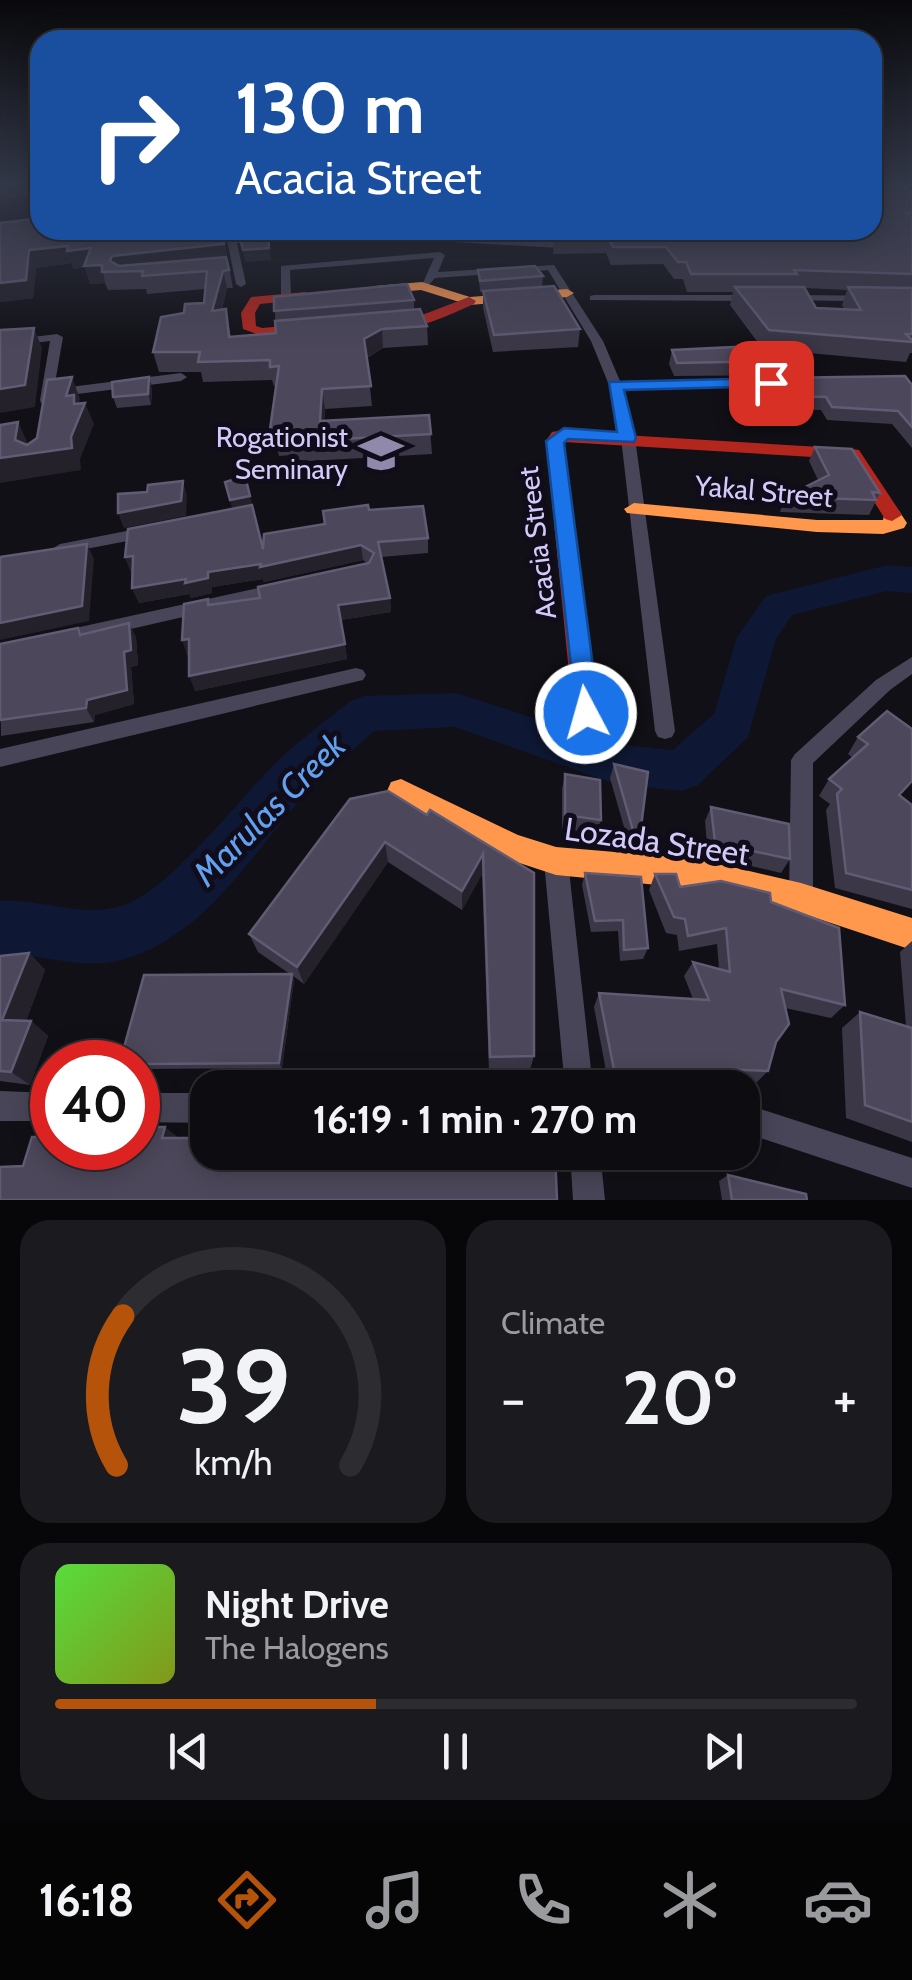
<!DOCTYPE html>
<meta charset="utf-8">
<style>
:root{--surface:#0d0c10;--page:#1b1a1e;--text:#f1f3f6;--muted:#9a9b9f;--line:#2d2c30;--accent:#b45309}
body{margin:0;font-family:Cabin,sans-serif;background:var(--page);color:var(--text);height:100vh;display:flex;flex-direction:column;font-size:38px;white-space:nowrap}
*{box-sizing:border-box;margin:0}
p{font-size:32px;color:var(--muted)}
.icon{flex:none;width:55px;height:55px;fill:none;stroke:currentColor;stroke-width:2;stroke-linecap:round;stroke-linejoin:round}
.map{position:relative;height:1200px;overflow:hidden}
.side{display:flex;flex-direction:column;gap:20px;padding:20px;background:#070709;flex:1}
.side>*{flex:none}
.guide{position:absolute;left:30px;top:30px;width:852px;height:210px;border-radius:30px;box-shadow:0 5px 25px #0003,0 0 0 2px var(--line);background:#1a4fa0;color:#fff;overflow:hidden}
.speed{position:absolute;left:30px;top:1040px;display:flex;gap:20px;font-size:50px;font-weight:700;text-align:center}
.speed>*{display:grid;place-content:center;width:130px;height:130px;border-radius:50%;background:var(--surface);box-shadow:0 5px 25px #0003,0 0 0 2px var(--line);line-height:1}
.speed .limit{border:15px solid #d22;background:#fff;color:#111}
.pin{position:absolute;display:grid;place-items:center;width:85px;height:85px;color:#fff;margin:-42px;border-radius:20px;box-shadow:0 5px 15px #0006}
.me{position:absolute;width:110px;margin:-55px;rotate:354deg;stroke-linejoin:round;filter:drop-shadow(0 0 8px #0008)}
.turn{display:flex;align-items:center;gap:35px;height:210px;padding:0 40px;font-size:45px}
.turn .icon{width:130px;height:130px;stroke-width:2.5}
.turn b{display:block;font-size:70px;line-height:85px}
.big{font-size:75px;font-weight:700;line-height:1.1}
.side .widget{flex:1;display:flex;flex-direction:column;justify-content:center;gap:15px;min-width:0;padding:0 35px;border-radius:30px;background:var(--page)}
.side .dial{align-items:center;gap:0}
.dial svg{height:260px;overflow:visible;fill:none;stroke:var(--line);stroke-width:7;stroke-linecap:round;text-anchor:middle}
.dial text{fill:var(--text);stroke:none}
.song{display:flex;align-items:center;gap:30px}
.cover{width:120px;height:120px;border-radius:15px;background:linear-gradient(135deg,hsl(110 70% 55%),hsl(70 70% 35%))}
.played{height:10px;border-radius:5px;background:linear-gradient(90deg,var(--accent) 40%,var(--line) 40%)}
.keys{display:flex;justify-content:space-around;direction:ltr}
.heat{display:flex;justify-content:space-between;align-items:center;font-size:55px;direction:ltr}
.side .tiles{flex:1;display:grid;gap:20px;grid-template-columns:1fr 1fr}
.widget:last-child{grid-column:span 2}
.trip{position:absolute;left:190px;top:1070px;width:570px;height:100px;border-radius:30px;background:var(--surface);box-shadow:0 5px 25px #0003,0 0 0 2px var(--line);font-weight:700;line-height:100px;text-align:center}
.tab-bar{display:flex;height:160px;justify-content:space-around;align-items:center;background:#050506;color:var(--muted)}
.tab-bar .icon{width:70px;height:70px}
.tab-bar .active{color:var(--accent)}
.tab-bar b{font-size:45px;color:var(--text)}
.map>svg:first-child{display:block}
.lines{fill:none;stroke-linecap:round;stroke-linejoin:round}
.river{fill:#0e1834;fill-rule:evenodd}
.street{fill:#474557;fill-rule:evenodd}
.slow{fill:#ff974d;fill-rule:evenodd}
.jam{fill:#b3261e;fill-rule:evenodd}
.wall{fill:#3b3747;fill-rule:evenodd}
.shaded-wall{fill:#24212b}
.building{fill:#4c475a;stroke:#615b73;stroke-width:2.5}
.route{fill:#1a73e8;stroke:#114b97;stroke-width:2.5}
.labels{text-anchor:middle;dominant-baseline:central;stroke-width:10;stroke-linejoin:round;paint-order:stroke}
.poi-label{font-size:28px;fill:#d4cafa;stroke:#100c1a;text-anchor:end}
.street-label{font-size:28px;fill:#d4cafa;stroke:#100c1a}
.near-street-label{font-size:32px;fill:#d4cafa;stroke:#100c1a}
.near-water-label{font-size:35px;font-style:italic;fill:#62a0f0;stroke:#100c1a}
</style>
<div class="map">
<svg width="912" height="1200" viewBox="0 0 912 1200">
<rect width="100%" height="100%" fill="#111016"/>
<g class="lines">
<!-- river -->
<path class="river" d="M887 565 912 567V593L887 591 792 615 776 639 748 737 698 785 682 791 615 784 455 727 374 731C350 753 323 775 301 799 248 859 203 938 121 960 79 971 42 952 0 955V901C42 898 80 918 121 906 165 894 234 806 267 772 291 746 322 724 349 702L364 696 456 693 615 744 673 750 714 714 737 637 766 596Z"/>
<!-- street -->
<g class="street">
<polygon points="225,230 235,230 236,237 390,230 411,232 406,235 237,243 246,284 241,287 236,284"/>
<polygon points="457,237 577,243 582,246 577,249 454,242 454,238"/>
<polygon points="440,252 445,255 438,272 554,265 603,341 620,381 802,378 808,382 802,386 622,389 635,438 675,731 672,737 665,739 658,737 655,731 621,438 609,385 591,341 548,270 435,278 428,286 423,283 434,258 290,270 291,296 286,299 281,296 281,266"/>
<polygon points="594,295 754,295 759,298 754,301 590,300 590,296"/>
<polygon points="790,295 912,296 912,302 786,300 786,296"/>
<polygon points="57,334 63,337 54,389 181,373 187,377 181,381 53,397 51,403 41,403 40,400 50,341 0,347 0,341"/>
<polygon points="147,527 155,532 153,536 60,554 52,549 60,544"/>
<polygon points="281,583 290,589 287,593 57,646 50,644 48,639 50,634 57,632"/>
<polygon points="912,657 912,674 890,690 813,763 813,898 810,906 801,910 792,906 789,898 791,760 795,754 876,680"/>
<polygon points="356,668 363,670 366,675 363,680 0,767 0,749"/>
<polygon points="556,850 564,853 568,861 593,1088 565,1088 544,861 548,853"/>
<polygon points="0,1091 52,1093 52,1121 0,1121"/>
<polygon points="208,1093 208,1123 138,1122 138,1093"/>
<polygon points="742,1103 912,1158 912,1188 742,1132"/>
<polygon points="570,1152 600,1152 605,1200 573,1200"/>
</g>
<!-- slow -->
<g class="slow">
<polygon points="422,282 470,297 567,289 574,293 567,297 469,305 421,290 375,294 368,290 375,286"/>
<polygon points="634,503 817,520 883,520 885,511 899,511 907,523 904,528 883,534 817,532 627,513 624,509"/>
<polygon points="401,779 518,835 556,847 698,859 801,883 912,918 912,950 801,913 698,889 556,875 501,857 391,800 387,791 391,782"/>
</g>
<!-- jam -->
<g class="jam">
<rect x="872" y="184" width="40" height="3"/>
<polygon points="305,292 312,296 310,299 260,304 255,313 256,326 262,328 307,324 312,325 312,331 262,336 243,329 241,313 251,297"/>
<path d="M469 297 476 301 474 304C450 314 409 337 385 322L392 318 422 315Z"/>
<polygon points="558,431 853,449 859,450 902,515 892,521 885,519 847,459 564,442 599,713 595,720 586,723 577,720 573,713 546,441 552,432"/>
</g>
</g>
<!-- wall -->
<g class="wall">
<polygon points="0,184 40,184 40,230 222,230 233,288 227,288 222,310 226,309 231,337 276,333 274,297 407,284 414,300 414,310 420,309 427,326 428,345 383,348 367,358 372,406 325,409 324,421 429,415 432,454 292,462 291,455 279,456 277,449 274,449 270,429 276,386 274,386 272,380 203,382 201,372 159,372 153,352 161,317 184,313 185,304 204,303 205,289 147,294 146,289 108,290 105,283 90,284 85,267 73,269 72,263 36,268 33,298 0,302 0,218 1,223 34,219 35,195 0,199"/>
<path d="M872 184 910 190 912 185V353H910L906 362 777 350 784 361 779 375 674 376 669 364 672 350 752 346 753 343 759 344 730 305 733 292H687L683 279H674L663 264 611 265 606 253 553 254 554 240H548L545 230H872ZM805 288 847 290 842 305 844 309 816 308Z"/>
<polygon points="237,230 303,230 239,233"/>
<polygon points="478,270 543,276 542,287 580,329 578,347 493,352 483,308 483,291 491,291 480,292"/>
<polygon points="779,378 912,385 912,448 892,424 827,420 821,410 784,409 774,391"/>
<polygon points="152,388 151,405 117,408 113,397"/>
<polygon points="815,447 880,493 869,515 780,512 785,497 818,480 809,461"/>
<polygon points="369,510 428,538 428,553 381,557 390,598 391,612 341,620 347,659 195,691 189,655 187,655 210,605 260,598 367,563 363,560 264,582 263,579 212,587 212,593 191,598 189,594 139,603 132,588 133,572 131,572 125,557 263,549 325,524"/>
<polygon points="129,623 136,638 138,665 131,667 134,704 95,715 94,722 1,736 0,644 81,634"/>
<polygon points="887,711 901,796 912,805 912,909 835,888 826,810 830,804 819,796 829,779 853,758 848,754 858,737"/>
<polygon points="614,764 640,835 636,849 630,848 610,778"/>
<polygon points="565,774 601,820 597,833 562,829 562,789"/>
<polygon points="711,807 790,859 781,873 708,856 705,821"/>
<polygon points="427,815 534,873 534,1056 530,1070 489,1071 482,874 462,910 388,862 304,984 293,976 294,980 282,1068 138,1069 138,1062 290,974 258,952 249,934"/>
<polygon points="585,873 648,948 643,959 620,961 618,931 591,932 582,885"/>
<polygon points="655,874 680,887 771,902 845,1005 831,1018 785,1008 768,1071 756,1083 713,1081 707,1088 609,1087 594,1007 599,993 693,999 684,976 693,962 719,969 717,944 679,951 677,935 666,933 649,890"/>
<polygon points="912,941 912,1142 846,1118 842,1028 860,1012 906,1026 900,952"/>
<polygon points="29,953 45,970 26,1021 31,1021 48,1036 30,1085 0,1081 0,956"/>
<polygon points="728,1175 807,1200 722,1200 719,1181"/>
</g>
<!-- shaded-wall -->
<g class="shaded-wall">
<polygon points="0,184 38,184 40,195 0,199"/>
<polygon points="222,230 227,261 114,272 110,261 112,256"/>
<polygon points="268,233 271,260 245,262 243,250"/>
<polygon points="68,246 91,248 102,265 105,283 90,284 85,267 73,269 72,263 36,268 33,298 0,302 0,283 29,250"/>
<polygon points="223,271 227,288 217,329 212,311"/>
<polygon points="34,328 42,348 35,407 0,413 0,389"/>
<polygon points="382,329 383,348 366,358 364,339"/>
<polygon points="72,377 80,399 78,406 85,403 94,424 80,459 81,470 0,483 0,458 15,440 18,422 28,444 27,455 66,396"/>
<polygon points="149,377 152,388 151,405 148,394"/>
<polygon points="322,389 325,409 323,441 320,421"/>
<polygon points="183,481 187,496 186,516 124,528 118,513"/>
<polygon points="250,496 252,504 232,508 230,500"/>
<polygon points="87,544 94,559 89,621 0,640 0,623"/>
<polygon points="361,545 363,560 264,582 263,579 212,587 212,593 191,598 189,594 139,603 132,588 208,572"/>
<polygon points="133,556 139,571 131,572 125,557"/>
<polygon points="390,598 391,612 341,620 338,605"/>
<polygon points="129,623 136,638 138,665 131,667 134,704 95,715 94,722 86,708 87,700 124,652"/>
<polygon points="189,639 194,654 187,655 182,640"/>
<polygon points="345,644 347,659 195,691 189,676"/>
<polygon points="385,842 388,862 304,984 297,967"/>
<polygon points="483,854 482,874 462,910 462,891"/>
<polygon points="29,953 45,970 21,1034 2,1020"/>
<polygon points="292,974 294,980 282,1068 279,1063"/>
<polygon points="31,1021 48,1036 30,1085 11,1072"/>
<polygon points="165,1127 179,1138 162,1138"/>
</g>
<!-- building -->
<g class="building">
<polygon points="36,184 40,184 40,230 222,230 224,244 112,256 110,261 119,266 226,257 229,270 223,271 212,311 226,309 229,337 276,333 275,321 420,309 427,326 382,329 364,339 371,386 322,389 320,421 429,415 431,434 289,442 289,434 275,435 276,428 270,429 279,366 270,367 270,360 198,362 200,352 153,352 161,317 184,313 185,304 204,303 207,271 142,276 143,271 102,272 102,265 84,266 91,248 67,251 68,246 29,250 26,280 0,283 0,223 34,219"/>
<polygon points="872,184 902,184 912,192 912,213 906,213 912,217 912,274 794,270 797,274 691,274 686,262 678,262 666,247 613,247 608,237 555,237 869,233 878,225 872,222"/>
<polygon points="268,233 269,248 243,250 239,235"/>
<polygon points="535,266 543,276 480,281 478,270"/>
<polygon points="407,284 414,300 274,311 274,297"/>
<polygon points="554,286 580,329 494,335 483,291"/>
<polygon points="735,287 804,287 816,308 861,310 848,287 912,288 912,334 906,334 912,340 912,342 769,330"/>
<polygon points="34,328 25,385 0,389 0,330"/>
<polygon points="753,343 774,345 784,361 677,363 672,350 755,346"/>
<polygon points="905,376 912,385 912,427 898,411 832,407 826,397 788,396 779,378"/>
<polygon points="72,377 66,396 74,395 74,404 85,403 71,437 72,448 0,458 0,425 18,422 15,440 27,445 37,438 47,380"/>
<polygon points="149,377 148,394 113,397 112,382"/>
<polygon points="815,447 852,449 880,493 872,492 876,500 785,497 829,475"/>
<polygon points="245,476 250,496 230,500 225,482"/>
<polygon points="183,481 181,501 118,513 118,494 147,492 148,485"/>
<polygon points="252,505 263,549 264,534 325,524 323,511 368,505 369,510 423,506 428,538 378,542 390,598 338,605 345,644 189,676 189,639 182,640 184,604 208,599 208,605 260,598 258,587 369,563 374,553 361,545 260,567 261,564 208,572 208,578 185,583 186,579 132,588 133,556 125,557 128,529"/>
<polygon points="87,544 82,606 0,623 0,557"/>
<polygon points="129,623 131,650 124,652 127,690 87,700 86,708 0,720 0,644 78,628 80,635"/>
<polygon points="887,711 912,729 912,781 899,795 912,805 912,890 846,873 837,794 842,789 829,779 868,744 858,737"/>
<polygon points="614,764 648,772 640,835 634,834"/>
<polygon points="565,774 600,780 601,820 565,815"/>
<polygon points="388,791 427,815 430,810 534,873 534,1056 490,1057 483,854 462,891 385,842 297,967 249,934 350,799"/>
<polygon points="711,807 789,824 790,859 715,843"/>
<polygon points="585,873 641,877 648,948 624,950 623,920 595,921"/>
<polygon points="655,874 676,874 680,887 721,881 770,893 771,902 839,928 845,1005 781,989 789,1024 776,1042 768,1071 716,1069 717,1076 615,1075 599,993 709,1000 693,962 730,972 726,928 688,936 685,919 674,917"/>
<polygon points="29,953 2,1020 31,1021 11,1072 0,1071 0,956"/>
<polygon points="292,974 279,1063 138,1064 138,1062 120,1062 144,975"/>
<polygon points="860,1012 912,1028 912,1122 865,1105"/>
<polygon points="138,1127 165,1127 162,1138 208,1138 208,1152 296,1152 295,1162 370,1161 370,1152 555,1152 557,1200 0,1200 0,1167 23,1166 32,1137 52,1137 52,1148 138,1148"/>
<polygon points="728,1175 806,1194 807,1200 732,1200"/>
</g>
<!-- sky -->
<linearGradient id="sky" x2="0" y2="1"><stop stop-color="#09090c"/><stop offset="0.52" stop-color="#323747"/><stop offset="1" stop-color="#323747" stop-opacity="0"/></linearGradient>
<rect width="912" height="352" fill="url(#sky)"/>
<!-- route -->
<polygon class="route" points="771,378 777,379 777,386 624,390 636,438 634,442 568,439 564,443 599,713 595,720 586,723 577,720 546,441 564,428 617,432 609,382"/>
<!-- icons -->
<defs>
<g id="university-bare" transform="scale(3.45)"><path d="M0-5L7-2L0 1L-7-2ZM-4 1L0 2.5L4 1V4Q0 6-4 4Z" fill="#9089aa" stroke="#100c1a" stroke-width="2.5" paint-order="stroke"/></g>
</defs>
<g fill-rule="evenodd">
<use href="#university-bare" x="381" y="453"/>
</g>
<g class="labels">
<!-- poi labels -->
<g class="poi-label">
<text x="348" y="437">Rogationist<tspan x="348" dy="32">Seminary</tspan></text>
</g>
<!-- street labels -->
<g class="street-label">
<text transform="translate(764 491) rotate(5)">Yakal Street</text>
<text transform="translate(537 543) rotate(-97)">Acacia Street</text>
</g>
<!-- near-street labels -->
<g class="near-street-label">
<text transform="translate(657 841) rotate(8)">Lozada Street</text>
</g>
<!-- near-water labels -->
<g class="near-water-label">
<text transform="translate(269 809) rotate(-45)">Marulas Creek</text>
</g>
</g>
</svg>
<div class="speed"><div class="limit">40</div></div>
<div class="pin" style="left:771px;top:383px;background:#d93025"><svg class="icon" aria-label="arrive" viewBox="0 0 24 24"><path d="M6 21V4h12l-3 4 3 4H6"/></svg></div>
<svg class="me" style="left:586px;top:713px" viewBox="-20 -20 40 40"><circle r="17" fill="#1a73e8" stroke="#fff" stroke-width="3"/><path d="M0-11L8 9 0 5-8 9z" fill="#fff"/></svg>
<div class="trip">16:19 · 1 min · 270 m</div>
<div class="guide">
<div class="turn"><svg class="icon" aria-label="right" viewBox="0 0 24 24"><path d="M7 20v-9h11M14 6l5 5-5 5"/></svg><div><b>130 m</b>Acacia Street</div></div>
</div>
</div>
<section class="side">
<div class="tiles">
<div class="widget dial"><svg viewBox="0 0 100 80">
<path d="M14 69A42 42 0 1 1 86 69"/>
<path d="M14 69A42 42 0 0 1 16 23" stroke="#b45309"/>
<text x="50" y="56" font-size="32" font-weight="700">39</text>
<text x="50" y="72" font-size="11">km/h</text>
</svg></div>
<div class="widget"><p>Climate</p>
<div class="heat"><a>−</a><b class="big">20°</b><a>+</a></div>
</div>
<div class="widget">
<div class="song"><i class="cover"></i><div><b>Night Drive</b><p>The Halogens</p></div></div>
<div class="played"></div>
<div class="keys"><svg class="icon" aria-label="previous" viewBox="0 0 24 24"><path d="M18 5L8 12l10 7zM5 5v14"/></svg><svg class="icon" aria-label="pause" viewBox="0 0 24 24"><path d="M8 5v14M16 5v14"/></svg><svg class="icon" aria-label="next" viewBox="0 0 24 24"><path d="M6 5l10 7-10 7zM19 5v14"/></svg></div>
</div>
</div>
</section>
<nav class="tab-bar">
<b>16:18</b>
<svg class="icon active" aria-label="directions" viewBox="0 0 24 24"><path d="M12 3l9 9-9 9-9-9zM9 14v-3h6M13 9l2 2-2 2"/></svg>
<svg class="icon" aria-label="music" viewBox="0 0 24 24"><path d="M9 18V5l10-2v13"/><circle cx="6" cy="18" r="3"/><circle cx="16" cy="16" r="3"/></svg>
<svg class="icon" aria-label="phone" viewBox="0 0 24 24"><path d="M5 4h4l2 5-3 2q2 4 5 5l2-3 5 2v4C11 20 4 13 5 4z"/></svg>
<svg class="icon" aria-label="climate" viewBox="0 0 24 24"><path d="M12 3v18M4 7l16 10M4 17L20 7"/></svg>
<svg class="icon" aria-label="car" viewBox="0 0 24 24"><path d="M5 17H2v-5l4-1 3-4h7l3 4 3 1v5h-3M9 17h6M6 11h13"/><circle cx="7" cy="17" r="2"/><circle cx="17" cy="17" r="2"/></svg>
</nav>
